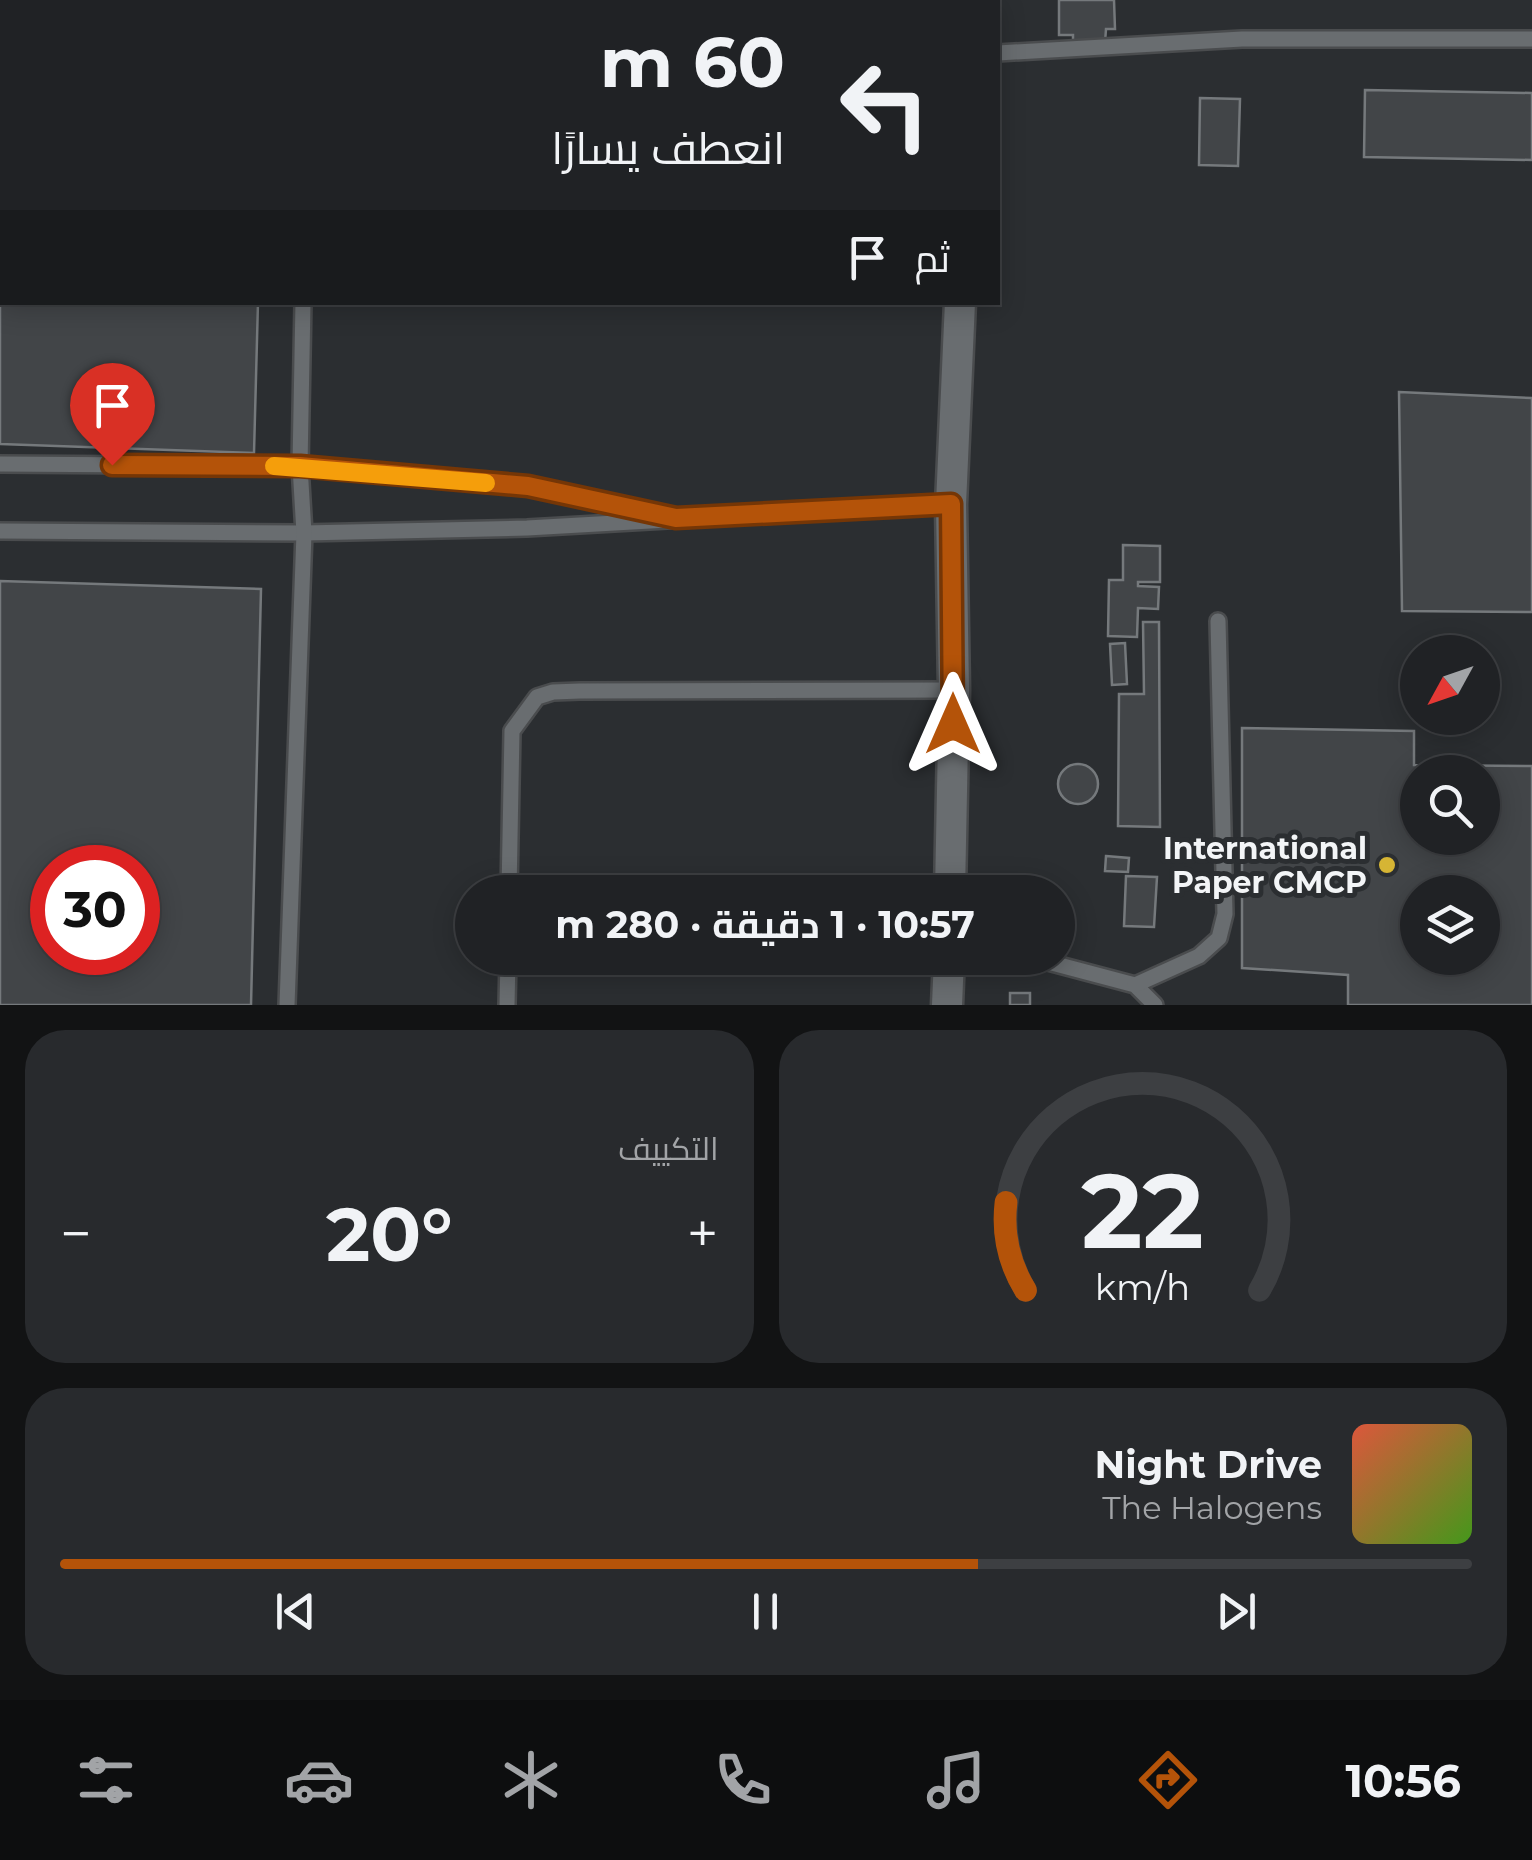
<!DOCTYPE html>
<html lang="ar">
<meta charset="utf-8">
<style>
:root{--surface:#202225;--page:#282a2d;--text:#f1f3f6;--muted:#a2a4a7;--line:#3d3f42;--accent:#b45309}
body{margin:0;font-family:Montserrat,Cairo,sans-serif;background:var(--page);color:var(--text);direction:rtl;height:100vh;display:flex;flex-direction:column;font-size:38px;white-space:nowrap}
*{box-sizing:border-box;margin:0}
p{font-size:32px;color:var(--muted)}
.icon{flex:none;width:55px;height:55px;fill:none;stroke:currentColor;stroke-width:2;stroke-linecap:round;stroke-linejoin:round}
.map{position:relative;height:1005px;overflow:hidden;direction:ltr}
.details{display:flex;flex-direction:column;gap:25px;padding:25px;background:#121314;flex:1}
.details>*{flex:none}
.hud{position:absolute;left:0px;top:0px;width:1000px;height:305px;box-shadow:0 5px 25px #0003,0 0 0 2px var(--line);direction:rtl;background:#202225;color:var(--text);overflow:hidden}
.needle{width:65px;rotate:230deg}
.fabs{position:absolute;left:1400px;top:635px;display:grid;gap:20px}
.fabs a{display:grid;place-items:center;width:100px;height:100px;border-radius:50%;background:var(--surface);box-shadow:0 5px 25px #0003,0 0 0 2px var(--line);font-size:50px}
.speed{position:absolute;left:30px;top:845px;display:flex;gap:20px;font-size:50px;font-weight:700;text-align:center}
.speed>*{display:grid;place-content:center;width:130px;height:130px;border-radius:50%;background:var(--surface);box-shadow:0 5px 25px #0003,0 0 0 2px var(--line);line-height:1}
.speed .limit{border:15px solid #d22;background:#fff;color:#111}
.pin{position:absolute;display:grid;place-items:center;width:85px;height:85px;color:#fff;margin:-102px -42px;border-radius:50% 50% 50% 0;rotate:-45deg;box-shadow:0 0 10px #0007}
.pin .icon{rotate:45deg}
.me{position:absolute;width:110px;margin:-55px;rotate:0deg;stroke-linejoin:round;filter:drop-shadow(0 0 8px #0008)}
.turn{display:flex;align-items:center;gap:35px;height:210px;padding:0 50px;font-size:45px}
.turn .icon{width:130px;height:130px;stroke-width:2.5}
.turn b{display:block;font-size:70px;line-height:85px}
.then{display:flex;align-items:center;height:95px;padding:0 50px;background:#0003;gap:20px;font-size:38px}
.big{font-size:75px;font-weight:700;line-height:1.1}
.details .tile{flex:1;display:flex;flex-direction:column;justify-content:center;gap:15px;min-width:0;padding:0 35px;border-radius:40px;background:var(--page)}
.details .dial{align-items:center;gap:0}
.dial svg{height:260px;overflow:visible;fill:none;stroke:var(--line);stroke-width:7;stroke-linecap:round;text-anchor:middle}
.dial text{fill:var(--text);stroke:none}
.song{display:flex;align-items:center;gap:30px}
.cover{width:120px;height:120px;border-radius:15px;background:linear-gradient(135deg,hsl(10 70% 55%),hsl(100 70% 35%))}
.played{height:10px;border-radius:5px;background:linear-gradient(90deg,var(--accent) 65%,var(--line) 65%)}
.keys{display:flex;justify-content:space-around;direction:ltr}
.heat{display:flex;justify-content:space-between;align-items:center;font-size:55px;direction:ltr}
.details .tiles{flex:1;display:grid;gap:25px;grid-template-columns:1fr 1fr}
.tile:last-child{grid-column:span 2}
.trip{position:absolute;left:455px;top:875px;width:620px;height:100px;border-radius:50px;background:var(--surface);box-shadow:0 5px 25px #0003,0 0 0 2px var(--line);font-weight:700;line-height:100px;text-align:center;direction:rtl}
.tab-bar{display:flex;height:160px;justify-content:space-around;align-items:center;background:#0d0e0f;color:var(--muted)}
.tab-bar .icon{width:70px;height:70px}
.tab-bar .current{color:var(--accent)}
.tab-bar b{font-size:45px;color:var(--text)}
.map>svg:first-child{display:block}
.building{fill:#424548;stroke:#75797c;stroke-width:2.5;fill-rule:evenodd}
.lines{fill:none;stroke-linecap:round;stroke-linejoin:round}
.service-casing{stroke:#4a4c4e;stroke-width:20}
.minor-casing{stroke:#4a4c4e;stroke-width:35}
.service{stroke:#696d70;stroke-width:15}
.minor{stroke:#696d70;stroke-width:30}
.route-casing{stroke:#753606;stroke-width:25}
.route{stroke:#b45309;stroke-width:18}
.slow{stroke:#f59e0b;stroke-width:18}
.poi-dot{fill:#d6b534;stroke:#2b2e31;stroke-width:4}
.labels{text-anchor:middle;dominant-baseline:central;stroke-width:10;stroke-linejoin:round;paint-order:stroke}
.poi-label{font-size:30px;font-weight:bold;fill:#f3f5f7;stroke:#2b2e31;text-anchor:end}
</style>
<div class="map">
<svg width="1532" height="1005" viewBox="0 0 1532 1005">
<rect width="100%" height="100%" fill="#2b2e31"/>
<!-- building -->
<g class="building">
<polygon points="0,0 444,0 2,2 2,63"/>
<polygon points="1059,0 1114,0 1115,29 1106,29 1105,43 1073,42 1073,35 1059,35"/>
<polygon points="1365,90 1532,93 1532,160 1364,157"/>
<polygon points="1200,98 1240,99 1238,166 1199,165"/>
<polygon points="0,255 2,302 258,302 254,453 0,444"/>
<polygon points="1399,392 1532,398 1532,612 1402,611"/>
<polygon points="1123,545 1160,546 1160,582 1138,582 1138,586 1159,587 1158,609 1138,608 1137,637 1108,636 1109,580 1123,580"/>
<path d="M0 581 261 589 251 1005H0ZM52 868H138V952H52Z"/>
<polygon points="1143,622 1159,622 1160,827 1118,826 1119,694 1144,694"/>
<polygon points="1125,643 1127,684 1112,685 1110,644"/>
<path d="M1242 728 1414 731V765L1532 766V1005H1348V975L1242 968ZM1418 772H1482V838H1418ZM1418 892H1482V958H1418Z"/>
<circle cx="1078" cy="784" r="20"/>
<polygon points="1106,856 1129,858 1128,872 1105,871"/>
<polygon points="1126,876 1157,877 1154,927 1124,926"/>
<rect x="1010" y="993" width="20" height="12"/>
</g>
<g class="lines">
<!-- service casing -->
<g class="service-casing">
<g id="service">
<polyline points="551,0 552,2"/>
<polyline points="998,53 1242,39 1532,39"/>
<polyline points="0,170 2,170"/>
<polyline points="0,464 300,466 528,486 658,514"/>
<polyline points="0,531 304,533 527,528 951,504"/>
<polyline points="509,892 512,731 537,697 553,692 580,691 954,690"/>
<polyline points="1033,958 1135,985 1155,1005"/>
<polyline points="1135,985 1199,956 1219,938 1225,914 1218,621"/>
<polyline points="287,1005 304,533 300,466 303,302"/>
<polyline points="507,1005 508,958"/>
</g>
</g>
<!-- minor casing -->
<g class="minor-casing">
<g id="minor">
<polyline points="972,2 972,0"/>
<polyline points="950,892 954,690 951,504 960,302"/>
<polyline points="947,1005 949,958"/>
</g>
</g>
<!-- service -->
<use href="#service" class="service"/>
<!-- minor -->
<use href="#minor" class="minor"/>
</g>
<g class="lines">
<!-- route casing -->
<g class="route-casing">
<polyline id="route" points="112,465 300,466 528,486 676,518 951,504 953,724"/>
</g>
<!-- route -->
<use href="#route" class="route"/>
<!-- slow -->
<polyline class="slow" points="274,466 486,483"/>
</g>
<!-- markers -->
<circle class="poi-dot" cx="1387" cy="865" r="10"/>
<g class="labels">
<!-- poi labels -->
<g class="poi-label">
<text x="1367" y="848">International<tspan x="1367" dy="34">Paper CMCP</tspan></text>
</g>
</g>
</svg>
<div class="fabs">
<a><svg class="needle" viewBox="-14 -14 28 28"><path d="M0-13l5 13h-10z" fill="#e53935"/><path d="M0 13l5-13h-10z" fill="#a2a4a7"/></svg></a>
<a><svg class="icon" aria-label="search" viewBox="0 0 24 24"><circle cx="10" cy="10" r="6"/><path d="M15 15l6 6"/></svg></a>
<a><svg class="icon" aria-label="layers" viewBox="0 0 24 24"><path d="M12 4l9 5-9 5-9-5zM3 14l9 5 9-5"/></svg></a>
</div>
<div class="speed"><div class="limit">30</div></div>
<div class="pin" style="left:112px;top:465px;background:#d93025"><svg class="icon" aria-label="arrive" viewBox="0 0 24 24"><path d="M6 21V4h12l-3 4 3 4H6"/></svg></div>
<svg class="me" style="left:953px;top:724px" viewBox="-20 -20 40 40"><path d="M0-17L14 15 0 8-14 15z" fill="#b45309" stroke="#fff" stroke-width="4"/></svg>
<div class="trip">10:57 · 1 دقيقة · 280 m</div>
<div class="hud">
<div class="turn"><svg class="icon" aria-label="left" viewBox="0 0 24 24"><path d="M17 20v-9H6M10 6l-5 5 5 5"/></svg><div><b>60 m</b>انعطف يسارًا</div></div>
<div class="then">ثم<svg class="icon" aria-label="arrive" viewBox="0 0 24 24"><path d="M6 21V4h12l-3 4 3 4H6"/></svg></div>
</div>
</div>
<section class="details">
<div class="tiles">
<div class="tile dial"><svg viewBox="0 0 100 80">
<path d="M14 69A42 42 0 1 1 86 69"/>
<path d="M14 69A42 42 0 0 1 8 42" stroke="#b45309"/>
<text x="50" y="56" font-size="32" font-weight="700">22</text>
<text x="50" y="72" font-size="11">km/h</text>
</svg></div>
<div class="tile"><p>التكييف</p>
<div class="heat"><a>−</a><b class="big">20°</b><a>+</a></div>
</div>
<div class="tile">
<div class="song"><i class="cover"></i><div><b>Night Drive</b><p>The Halogens</p></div></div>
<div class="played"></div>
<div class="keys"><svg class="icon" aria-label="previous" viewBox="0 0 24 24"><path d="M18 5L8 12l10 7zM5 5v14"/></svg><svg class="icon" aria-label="pause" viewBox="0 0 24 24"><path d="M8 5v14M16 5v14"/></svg><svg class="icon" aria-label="next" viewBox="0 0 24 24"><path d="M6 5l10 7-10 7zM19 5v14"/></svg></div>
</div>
</div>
</section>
<nav class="tab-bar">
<b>10:56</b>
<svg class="icon current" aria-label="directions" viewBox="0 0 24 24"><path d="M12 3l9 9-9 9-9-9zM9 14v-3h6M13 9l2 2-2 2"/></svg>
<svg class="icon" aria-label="music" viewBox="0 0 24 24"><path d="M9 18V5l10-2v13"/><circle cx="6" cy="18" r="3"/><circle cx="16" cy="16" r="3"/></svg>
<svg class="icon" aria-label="phone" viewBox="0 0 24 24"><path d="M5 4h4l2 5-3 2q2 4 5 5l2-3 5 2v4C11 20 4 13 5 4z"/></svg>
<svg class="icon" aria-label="climate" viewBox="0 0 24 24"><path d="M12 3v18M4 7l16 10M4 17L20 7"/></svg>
<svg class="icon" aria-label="car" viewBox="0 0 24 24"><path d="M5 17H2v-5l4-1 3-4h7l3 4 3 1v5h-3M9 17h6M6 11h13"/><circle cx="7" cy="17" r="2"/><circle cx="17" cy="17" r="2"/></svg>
<svg class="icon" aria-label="filters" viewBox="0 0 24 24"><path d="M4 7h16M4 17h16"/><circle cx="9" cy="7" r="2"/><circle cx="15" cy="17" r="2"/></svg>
</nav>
